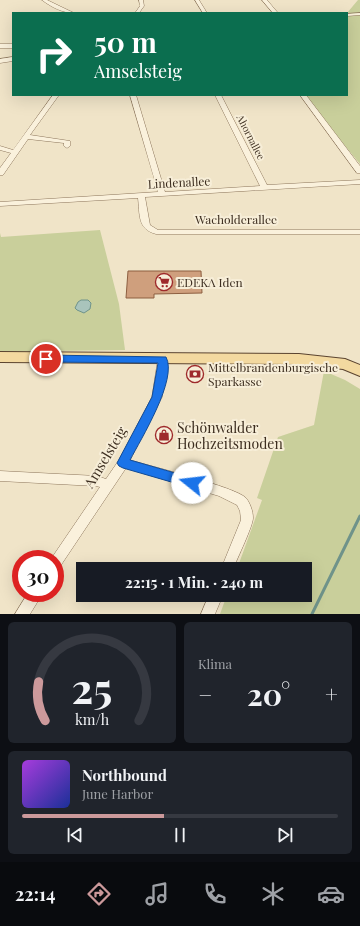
<!DOCTYPE html>
<html lang="de">
<meta charset="utf-8">
<style>
:root{--surface:#171b24;--page:#20242c;--text:#f1f3f6;--muted:#9ea1a6;--line:#363941;--accent:#cc999b}
body{margin:0;font-family:"Playfair Display",serif;background:var(--page);color:var(--text);height:100vh;display:flex;flex-direction:column;font-size:15px;white-space:nowrap}
*{box-sizing:border-box;margin:0}
p{font-size:13px;color:var(--muted)}
.icon{flex:none;width:22px;height:22px;fill:none;stroke:currentColor;stroke-width:2;stroke-linecap:round;stroke-linejoin:round}
.map{position:relative;height:614px;overflow:hidden}
.panel{display:flex;flex-direction:column;gap:8px;padding:8px;background:#0d0f14;flex:1}
.panel>*{flex:none}
.guide{position:absolute;left:12px;top:12px;width:336px;height:84px;border-radius:0px;box-shadow:0 4px 16px #0002;background:#0b6e4f;color:#fff;overflow:hidden}
.speed{position:absolute;left:12px;top:550px;display:flex;gap:8px;font-size:20px;font-weight:700;text-align:center}
.speed>*{display:grid;place-content:center;width:52px;height:52px;border-radius:50%;background:var(--surface);box-shadow:0 4px 16px #0002;line-height:1}
.speed .limit{border:6px solid #d22;background:#fff;color:#111}
.pin{position:absolute;display:grid;place-items:center;width:34px;height:34px;color:#fff;margin:-17px;border:2px solid #fff;border-radius:50%;box-shadow:0 1px 4px #0007}
.me{position:absolute;width:44px;margin:-22px;rotate:286deg;stroke-linejoin:round;filter:drop-shadow(0 0 3px #0008)}
.turn{display:flex;align-items:center;gap:14px;height:84px;padding:0 16px;font-size:18px}
.turn .icon{width:52px;height:52px;stroke-width:2.5}
.turn b{display:block;font-size:28px;line-height:34px}
.big{font-size:30px;font-weight:700;line-height:1.1}
.panel .tile{flex:1;display:flex;flex-direction:column;justify-content:center;gap:6px;min-width:0;padding:0 14px;border-radius:6px;background:var(--page)}
.panel .dial{align-items:center;gap:0}
.dial svg{height:104px;overflow:visible;fill:none;stroke:var(--line);stroke-width:7;stroke-linecap:round;text-anchor:middle}
.dial text{fill:var(--text);stroke:none}
.song{display:flex;align-items:center;gap:12px}
.cover{width:48px;height:48px;border-radius:6px;background:linear-gradient(135deg,hsl(280 70% 55%),hsl(230 70% 35%))}
.played{height:4px;border-radius:2px;background:linear-gradient(90deg,var(--accent) 45%,var(--line) 45%)}
.keys{display:flex;justify-content:space-around;direction:ltr}
.heat{display:flex;justify-content:space-between;align-items:center;font-size:22px;direction:ltr}
.panel .tiles{flex:1;display:grid;gap:8px;grid-template-columns:1fr 1fr}
.tile:last-child{grid-column:span 2}
.trip{position:absolute;left:76px;top:562px;width:236px;height:40px;border-radius:0px;background:var(--surface);box-shadow:0 4px 16px #0002;font-weight:700;line-height:40px;text-align:center}
.menu{display:flex;height:64px;justify-content:space-around;align-items:center;background:#090b0e;color:var(--muted)}
.menu .icon{width:28px;height:28px}
.menu .current{color:var(--accent)}
.menu b{font-size:18px;color:var(--text)}
.map>svg:first-child{display:block}
.green{fill:#c9cf9b}
.water{fill:#a9c4bc;stroke:#6f938a}
.lines{fill:none;stroke-linecap:round;stroke-linejoin:round}
.stream{stroke:#6f938a;stroke-width:3}
.building{fill:#cf9f7d;stroke:#8d5f41}
.minor-casing{stroke:#8d765c;stroke-width:1}
.major-casing{stroke:#5b4430;stroke-width:2}
.minor{fill:#faf1dc;fill-rule:evenodd}
.major{fill:#f3d9a0;fill-rule:evenodd}
.route{fill:#1a73e8;stroke:#114b97}
.labels{text-anchor:middle;dominant-baseline:central;stroke-width:4;stroke-linejoin:round;paint-order:stroke}
.far-street-label{font-size:10px;fill:#3d2e20;stroke:#f7eed8}
.street-label{font-size:12px;fill:#3d2e20;stroke:#f7eed8}
.poi-label{font-size:12px;fill:#3d2e20;stroke:#f7eed8;text-anchor:start}
.near-poi-label{font-size:14px;fill:#3d2e20;stroke:#f7eed8;text-anchor:start}
.near-street-label{font-size:14px;fill:#3d2e20;stroke:#f7eed8}
</style>
<div class="map">
<svg width="360" height="614" viewBox="0 0 360 614">
<rect width="100%" height="100%" fill="#f0e4c8"/>
<!-- green -->
<g class="green">
<polygon points="358,0 360,0 360,164 303,95 347,95 347,13"/>
<polygon points="100,230 119,304 125,350 53,351 59,355 20,354 0,352 0,233 1,237"/>
<polygon points="324,371 345,380 360,389 360,614 220,614 227,595 305,595 305,569 237,569 262,500 257,498 278,437 314,425"/>
</g>
<!-- water -->
<polygon class="water" points="81,300 88,300 91,303 90,309 84,313 77,310 75,308 78,302"/>
<g class="lines">
<!-- stream -->
<polyline class="stream" points="312,614 360,516"/>
</g>
<!-- building -->
<polygon class="building" points="128,271 201,271 202,293 154,294 154,298 126,298"/>
<g class="lines">
<!-- minor casing -->
<g class="minor-casing">
<g id="minor">
<path d="M42 0H47L74 13C63 13 51 7 42 0Z"/>
<polygon points="139,0 143,0 144,6 139,13 135,13 140,6"/>
<polygon points="195,0 199,0 207,13 203,13"/>
<polygon points="262,0 267,0 278,13 273,13"/>
<polygon points="360,13 360,15 347,16 347,14"/>
<rect x="0" y="44" width="13" height="4"/>
<polygon points="13,57 13,61 0,63 0,59"/>
<polygon points="53,95 59,95 30,135 70,141 70,146 67,148 64,146 64,143 28,139 3,175 0,175 0,168 11,153 0,150 0,146 13,150"/>
<path d="M130 95H136L165 192 260 186 215 95H221L267 185 360 180V184L145 197 150 225 158 230H360V234H156C137 229 140 214 138 198L0 206V202L158 192Z"/>
<polygon points="300,95 306,95 360,166 360,173 357,173"/>
<path d="M163 355 166 357 168 359 162 397 130 460C149 466 236 487 246 498 250 503 253 511 253 518 253 526 237 559 233 569H221L241 520 240 511 237 505 219 496 126 468 59 568 55 570V559H51L100 487 96 486 0 481V471L97 476 106 479 119 460 152 397 158 359 160 357Z"/>
<polygon points="28,593 43,593 30,614 15,614"/>
<polygon points="209,595 223,595 215,614 201,614"/>
</g>
</g>
<!-- major casing -->
<g class="major-casing">
<polygon id="major" points="0,352 299,354 345,359 360,365 360,376 343,369 299,364 0,362"/>
</g>
<!-- minor -->
<use href="#minor" class="minor"/>
<!-- major -->
<use href="#major" class="major"/>
</g>
<!-- route -->
<path class="route" d="M46 355 166 357C178 379 141 439 130 460L196 479 198 483 196 487 192 488 123 468 119 466 117 463 152 397 158 363 46 362 41 359Z"/>
<!-- icons -->
<defs>
<g id="supermarket-ring" transform="scale(0.9)"><circle r="9.5" fill="#f7eed8" stroke="#9e2a2b" stroke-width="1.5"/><path d="M-6-5.5h2.5l.6 2H6L4.5 2H-2.5L-4.4-4H-6ZM-1.5 3.2a1.3 1.3 0 1 0 .1 0ZM3 3.2a1.3 1.3 0 1 0 .1 0Z" fill="#9e2a2b"/></g>
<g id="bank-ring" transform="scale(0.9)"><circle r="9.5" fill="#f7eed8" stroke="#9e2a2b" stroke-width="1.5"/><path d="M-6-4H6V4H-6ZM0-2.3a2.3 2.3 0 1 0 0 4.6a2.3 2.3 0 1 0 0-4.6Z" fill="#9e2a2b"/></g>
<g id="shop-ring" transform="scale(0.9)"><circle r="9.5" fill="#f7eed8" stroke="#9e2a2b" stroke-width="1.5"/><path d="M-5-2.5h2.3a2.7 3.5 0 0 1 5.4 0H5L5.5 6h-11ZM-1.5-2.5h3a1.5 2.3 0 0 0-3 0Z" fill="#9e2a2b"/></g>
</defs>
<g fill-rule="evenodd">
<use href="#supermarket-ring" x="164" y="282"/>
<use href="#bank-ring" x="195" y="374"/>
<use href="#shop-ring" x="164" y="435"/>
</g>
<g class="labels">
<!-- far-street labels -->
<g class="far-street-label">
<text transform="translate(251 137) rotate(63)">Ahornallee</text>
</g>
<!-- street labels -->
<g class="street-label">
<text transform="translate(179 182) rotate(-3)">Lindenallee</text>
<text x="236" y="219">Wacholderallee</text>
</g>
<!-- poi labels -->
<g class="poi-label">
<text x="177" y="282">EDEKA Iden</text>
<text x="208" y="367">Mittelbrandenburgische<tspan x="208" dy="14">Sparkasse</tspan></text>
</g>
<!-- near-poi labels -->
<g class="near-poi-label">
<text x="177" y="427">Schönwalder<tspan x="177" dy="16">Hochzeitsmoden</tspan></text>
</g>
<!-- near-street labels -->
<g class="near-street-label">
<text transform="translate(105 457) rotate(-59)">Amselsteig</text>
</g>
</g>
</svg>
<div class="speed"><div class="limit">30</div></div>
<div class="pin" style="left:46px;top:359px;background:#d93025"><svg class="icon" aria-label="arrive" viewBox="0 0 24 24"><path d="M6 21V4h12l-3 4 3 4H6"/></svg></div>
<svg class="me" style="left:192px;top:483px" viewBox="-20 -20 40 40"><circle r="19" fill="#fff"/><path d="M0-13L10 11 0 6-10 11z" fill="#1a73e8"/></svg>
<div class="trip">22:15 · 1 Min. · 240 m</div>
<div class="guide">
<div class="turn"><svg class="icon" aria-label="right" viewBox="0 0 24 24"><path d="M7 20v-9h11M14 6l5 5-5 5"/></svg><div><b>50 m</b>Amselsteig</div></div>
</div>
</div>
<section class="panel">
<div class="tiles">
<div class="tile dial"><svg viewBox="0 0 100 80">
<path d="M14 69A42 42 0 1 1 86 69"/>
<path d="M14 69A42 42 0 0 1 9 39" stroke="#cc999b"/>
<text x="50" y="56" font-size="32" font-weight="700">25</text>
<text x="50" y="72" font-size="11">km/h</text>
</svg></div>
<div class="tile"><p>Klima</p>
<div class="heat"><a>−</a><b class="big">20°</b><a>+</a></div>
</div>
<div class="tile">
<div class="song"><i class="cover"></i><div><b>Northbound</b><p>June Harbor</p></div></div>
<div class="played"></div>
<div class="keys"><svg class="icon" aria-label="previous" viewBox="0 0 24 24"><path d="M18 5L8 12l10 7zM5 5v14"/></svg><svg class="icon" aria-label="pause" viewBox="0 0 24 24"><path d="M8 5v14M16 5v14"/></svg><svg class="icon" aria-label="next" viewBox="0 0 24 24"><path d="M6 5l10 7-10 7zM19 5v14"/></svg></div>
</div>
</div>
</section>
<nav class="menu">
<b>22:14</b>
<svg class="icon current" aria-label="directions" viewBox="0 0 24 24"><path d="M12 3l9 9-9 9-9-9zM9 14v-3h6M13 9l2 2-2 2"/></svg>
<svg class="icon" aria-label="music" viewBox="0 0 24 24"><path d="M9 18V5l10-2v13"/><circle cx="6" cy="18" r="3"/><circle cx="16" cy="16" r="3"/></svg>
<svg class="icon" aria-label="phone" viewBox="0 0 24 24"><path d="M5 4h4l2 5-3 2q2 4 5 5l2-3 5 2v4C11 20 4 13 5 4z"/></svg>
<svg class="icon" aria-label="climate" viewBox="0 0 24 24"><path d="M12 3v18M4 7l16 10M4 17L20 7"/></svg>
<svg class="icon" aria-label="car" viewBox="0 0 24 24"><path d="M5 17H2v-5l4-1 3-4h7l3 4 3 1v5h-3M9 17h6M6 11h13"/><circle cx="7" cy="17" r="2"/><circle cx="17" cy="17" r="2"/></svg>
</nav>
